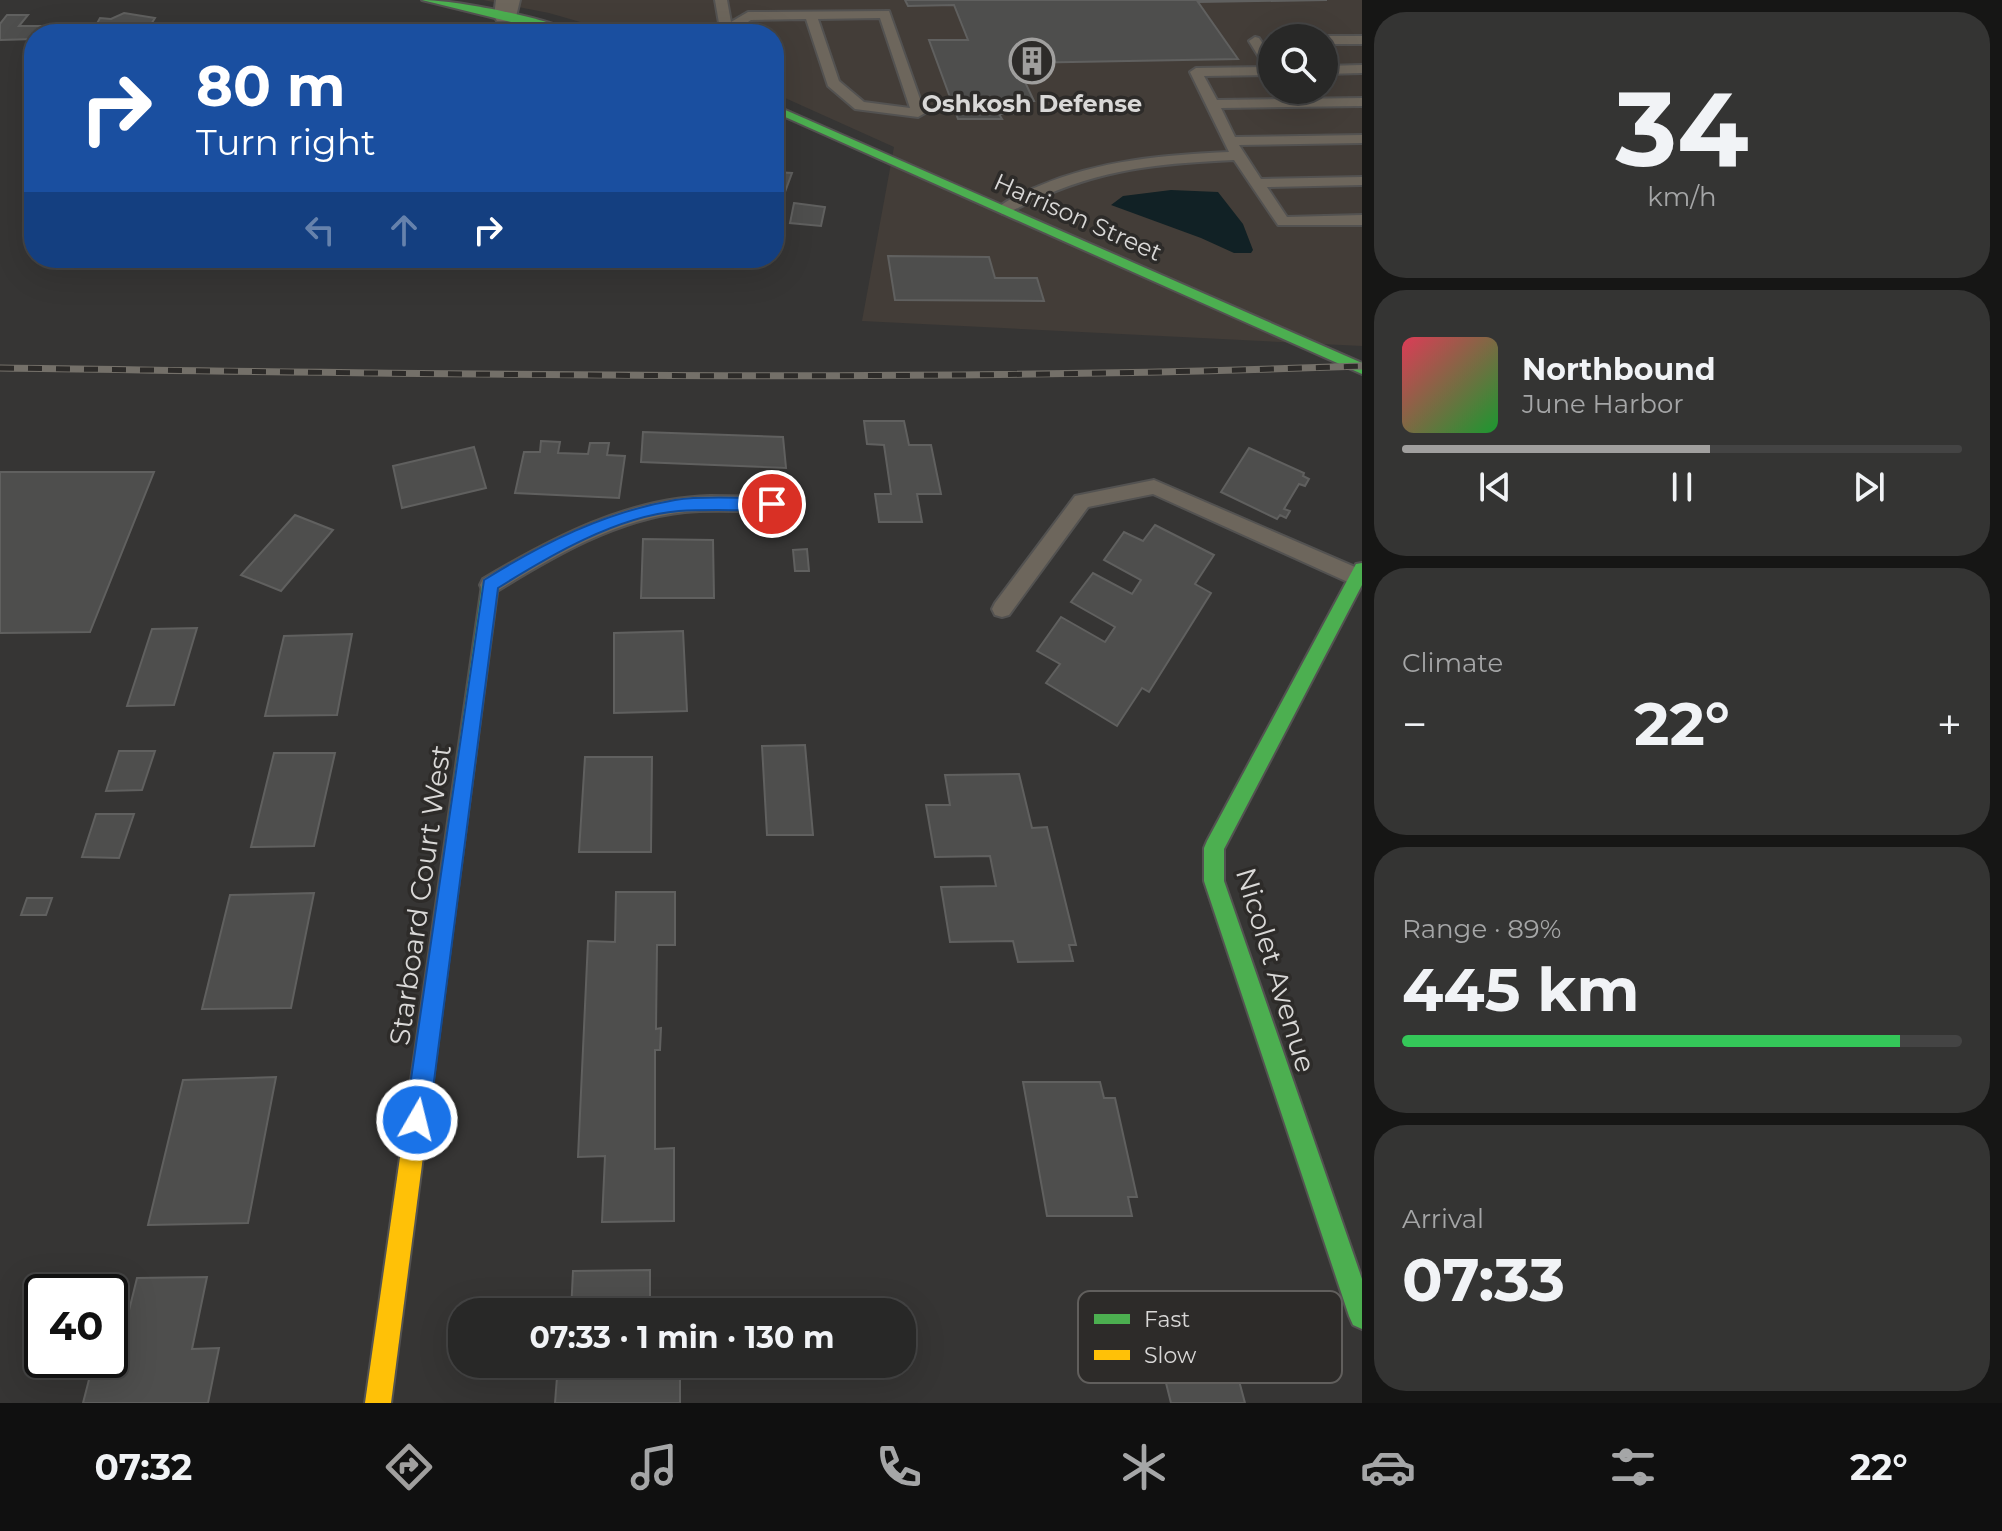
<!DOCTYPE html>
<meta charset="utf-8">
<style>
:root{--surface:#282827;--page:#343433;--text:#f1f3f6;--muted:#a5a6a7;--line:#444;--accent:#a09f9e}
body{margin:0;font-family:Montserrat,sans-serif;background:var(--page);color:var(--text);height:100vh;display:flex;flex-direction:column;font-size:30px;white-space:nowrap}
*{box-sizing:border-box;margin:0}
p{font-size:26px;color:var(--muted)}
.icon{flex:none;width:44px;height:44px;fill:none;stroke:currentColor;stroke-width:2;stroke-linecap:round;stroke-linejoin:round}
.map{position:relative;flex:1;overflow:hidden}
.panel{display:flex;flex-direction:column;gap:12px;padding:12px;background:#161615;width:640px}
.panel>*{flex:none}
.banner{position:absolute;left:24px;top:24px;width:760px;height:244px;border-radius:32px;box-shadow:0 8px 32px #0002,0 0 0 2px var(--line);background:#1a4fa0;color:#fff;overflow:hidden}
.fabs{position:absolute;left:1258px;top:24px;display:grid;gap:16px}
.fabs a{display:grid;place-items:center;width:80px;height:80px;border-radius:50%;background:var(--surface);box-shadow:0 8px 32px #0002,0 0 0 2px var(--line);font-size:40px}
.speed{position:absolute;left:24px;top:1274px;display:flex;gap:16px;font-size:40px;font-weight:700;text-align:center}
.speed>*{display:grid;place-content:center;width:104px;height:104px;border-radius:50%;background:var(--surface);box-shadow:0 8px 32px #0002,0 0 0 2px var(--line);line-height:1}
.speed .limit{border:4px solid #111;border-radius:12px;background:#fff;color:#111}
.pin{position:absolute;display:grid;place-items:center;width:68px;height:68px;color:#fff;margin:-34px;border:4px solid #fff;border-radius:50%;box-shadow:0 2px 8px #0007}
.me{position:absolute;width:88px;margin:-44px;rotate:8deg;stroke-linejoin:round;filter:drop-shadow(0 0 6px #0008)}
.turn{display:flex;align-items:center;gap:28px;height:168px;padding:0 40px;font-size:36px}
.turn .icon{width:104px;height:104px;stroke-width:2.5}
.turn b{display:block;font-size:56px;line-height:68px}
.lanes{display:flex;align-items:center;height:76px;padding:0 40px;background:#0003;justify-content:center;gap:40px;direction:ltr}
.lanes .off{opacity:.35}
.big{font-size:60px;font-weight:700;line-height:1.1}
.panel .tile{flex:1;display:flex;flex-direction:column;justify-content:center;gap:12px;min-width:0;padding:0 28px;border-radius:32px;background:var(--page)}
.panel .dial{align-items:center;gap:0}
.dial b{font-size:104px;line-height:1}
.song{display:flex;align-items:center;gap:24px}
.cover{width:96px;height:96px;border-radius:12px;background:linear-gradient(135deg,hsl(350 70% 55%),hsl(130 70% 35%))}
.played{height:8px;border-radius:4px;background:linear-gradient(90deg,var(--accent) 55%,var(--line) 55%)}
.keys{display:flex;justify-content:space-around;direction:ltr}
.heat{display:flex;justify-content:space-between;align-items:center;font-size:44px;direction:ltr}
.charge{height:12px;border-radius:6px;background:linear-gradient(90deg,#34c759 89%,var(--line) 0)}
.trip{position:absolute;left:448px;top:1298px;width:468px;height:80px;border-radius:32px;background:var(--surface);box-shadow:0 8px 32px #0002,0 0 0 2px var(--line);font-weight:700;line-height:80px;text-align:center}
.tabs{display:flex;height:128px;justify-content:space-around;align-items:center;background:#101010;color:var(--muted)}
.tabs .icon{width:56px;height:56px}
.tabs .active{color:var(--accent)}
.tabs b{font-size:36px;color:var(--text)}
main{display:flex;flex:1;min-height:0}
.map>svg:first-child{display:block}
.built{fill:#433d38;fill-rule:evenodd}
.water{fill:#112125}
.building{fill:#4e4e4d;stroke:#60605f;stroke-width:2}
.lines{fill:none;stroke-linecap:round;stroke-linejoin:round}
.lane-casing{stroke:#535251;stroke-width:4}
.street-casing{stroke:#535251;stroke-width:4}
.fast-casing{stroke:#535251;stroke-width:4}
.slow-casing{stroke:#535251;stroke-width:4}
.lane{fill:#6d665c;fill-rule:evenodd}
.street{fill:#6d665c;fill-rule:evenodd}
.fast{fill:#4caf50;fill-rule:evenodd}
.slow{fill:#ffc107;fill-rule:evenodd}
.rail-casing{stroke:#747069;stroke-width:7}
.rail{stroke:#2d2b29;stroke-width:5;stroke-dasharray:14;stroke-linecap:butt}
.route{fill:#1a73e8;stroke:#114b97;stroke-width:2}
.labels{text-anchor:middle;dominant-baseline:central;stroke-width:7;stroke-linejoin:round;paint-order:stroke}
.far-poi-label{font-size:24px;font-weight:bold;fill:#d9d8d7;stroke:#2d2b29}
.far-street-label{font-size:24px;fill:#d9d8d7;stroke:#2d2b29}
.street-label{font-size:28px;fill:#d9d8d7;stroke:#2d2b29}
.key{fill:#2d2b29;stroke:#615f5d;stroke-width:2}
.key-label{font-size:22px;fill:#d9d8d7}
</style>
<main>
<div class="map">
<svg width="1362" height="1403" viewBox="0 0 1362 1403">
<rect width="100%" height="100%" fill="#363534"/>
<!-- built -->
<path class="built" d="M483 0H1362V346L862 321 894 147 774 93V34H622L549 13ZM1272 38H1324V90H1272Z"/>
<!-- water -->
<polygon class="water" points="1171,190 1218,192 1243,224 1253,250 1251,253 1234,253 1201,238 1111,205 1123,196"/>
<!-- building -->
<g class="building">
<polygon points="905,0 1327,0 1198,2 1238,59 1016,63 1034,101 1026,101 1031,113 999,114 1002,119 958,119 929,40 968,40 954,5 908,6"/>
<polygon points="124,13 155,18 148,29 95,27 100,18 111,19"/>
<polygon points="7,15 28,15 19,26 48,26 42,34 34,34 34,39 0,40 0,24"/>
<polygon points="774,172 792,173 785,192 774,191"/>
<polygon points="794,203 825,207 821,226 790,223"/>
<polygon points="888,256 989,257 995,278 1037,278 1044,301 895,300"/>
<polygon points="864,421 904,421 909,445 931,445 941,494 917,494 922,522 879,522 875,494 891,494 890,486 884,445 867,444"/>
<polygon points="643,432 783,437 786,468 641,462"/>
<polygon points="541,441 560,442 558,453 588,454 590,443 609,443 607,455 625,456 619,498 515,493 524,452 540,452"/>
<polygon points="474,447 486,488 402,508 393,466"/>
<polygon points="1249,448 1304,473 1303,476 1309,479 1305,486 1299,484 1284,509 1290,511 1286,518 1280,515 1277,519 1221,492"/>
<polygon points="0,472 154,472 90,632 0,633"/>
<polygon points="295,515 333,530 281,591 241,575"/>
<polygon points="1155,525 1214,555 1195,584 1211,593 1149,692 1142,688 1117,726 1046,683 1060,664 1037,651 1061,617 1105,642 1115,627 1071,602 1093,573 1132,594 1141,580 1104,560 1124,532 1143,541"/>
<polygon points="643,539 713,540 714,598 641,598"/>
<polygon points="807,549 809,571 795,571 793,550"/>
<polygon points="197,628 174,705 127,706 152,629"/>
<polygon points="683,631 687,711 614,713 614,633"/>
<polygon points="352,634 337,715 265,716 284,636"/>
<polygon points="805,745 813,835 767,835 762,746"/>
<polygon points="119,751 155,751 142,790 106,791"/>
<polygon points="274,753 335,753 314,846 251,847"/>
<polygon points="585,757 652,757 651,852 579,852"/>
<polygon points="1019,774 1032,828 1047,827 1076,945 1069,945 1073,961 1018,962 1013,941 950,942 941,887 996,886 990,856 935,857 926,805 950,805 945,775"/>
<polygon points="96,814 134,814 119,858 82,857"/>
<polygon points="616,892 675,892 675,945 657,945 656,1029 661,1028 660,1050 655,1050 655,1149 674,1148 674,1221 602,1222 605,1156 578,1157 588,941 615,942"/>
<polygon points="314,893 291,1008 202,1009 230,895"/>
<polygon points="27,898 52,898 46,915 21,915"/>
<polygon points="276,1077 248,1223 148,1225 183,1080"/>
<polygon points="1023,1082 1100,1082 1104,1098 1115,1098 1137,1197 1128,1197 1132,1216 1047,1216"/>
<polygon points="650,1270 650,1312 571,1312 573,1271"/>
<polygon points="207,1277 192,1349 219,1348 208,1403 83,1403 94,1360 110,1360 110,1347 120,1347 137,1278"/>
<polygon points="1217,1327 1225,1362 1234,1362 1245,1403 1171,1403 1163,1371 1171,1370 1162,1328"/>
<polygon points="558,1364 680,1364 680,1403 555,1403"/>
</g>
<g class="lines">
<!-- lane casing -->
<g class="lane-casing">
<g id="lane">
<path d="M715 0H727L731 22 748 12 889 11 925 113 918 117 855 109 828 86 806 19 751 20 730 34H715L720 29ZM880 18 910 108 864 102 839 81 818 19Z"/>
<polygon points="1324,36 1362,36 1362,44 1324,44 1324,38 1319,38"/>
<path d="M1255 37 1259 38 1272 58V75L1204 76 1217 100 1362 98V106L1221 108 1235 137 1362 135V143L1239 145 1261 179 1362 177V185L1267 187 1287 217 1362 215V225H1278L1234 160C1146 164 1088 171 1008 213L1003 214 996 210C1006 199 1025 192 1039 186 1100 160 1164 155 1229 152L1190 72 1196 68 1265 67 1249 41Z"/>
<polygon points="1362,65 1362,73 1324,74 1324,66"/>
<polygon points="1154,480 1362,570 1362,583 1350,583 1153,494 1088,507 1009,615 1002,617 995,615 992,609 995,603 1075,496"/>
<path d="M710 496 772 497 782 504 772 511C743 512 714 509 685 512 617 519 554 556 497 591H483L480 585 483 579C552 538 628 498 710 496Z"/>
</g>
</g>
<!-- street casing -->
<g class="street-casing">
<polygon id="street" points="496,0 520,0 515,21 497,21 494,16"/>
</g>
<!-- fast casing -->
<g class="fast-casing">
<g id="fast">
<path d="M422 0C454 0 551 18 576 34H560Z"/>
<polygon points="774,105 1362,363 1362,374 774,112"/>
<polygon points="1362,563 1362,585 1224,849 1224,881 1362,1279 1362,1329 1353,1325 1349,1316 1204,881 1204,848 1207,841 1356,564"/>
<polygon points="490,578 498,585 452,933 449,940 442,943 435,940 432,933 482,585"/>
</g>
</g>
<!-- slow casing -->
<g class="slow-casing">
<polygon id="slow" points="442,923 449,926 452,933 391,1403 365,1403 432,933 435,926"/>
</g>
<!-- lane -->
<use href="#lane" class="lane"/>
<!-- street -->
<use href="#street" class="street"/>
<!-- fast -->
<use href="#fast" class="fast"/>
<!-- slow -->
<use href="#slow" class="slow"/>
<!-- rail casing -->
<g class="rail-casing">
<path id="rail" d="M0 368C454 374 908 383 1362 366"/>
</g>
<!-- rail -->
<use href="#rail" class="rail"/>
</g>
<!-- route -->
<path class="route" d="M772 498 780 504 772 510C742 511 710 509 679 511 617 516 549 556 498 588L429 1120 425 1128 417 1131 409 1128 405 1120 484 580C543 543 605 512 675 500 706 495 741 499 772 498Z"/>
<!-- icons -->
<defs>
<g id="building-ring" transform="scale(2.3)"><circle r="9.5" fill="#2d2b29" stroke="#a09f9e" stroke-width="1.5"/><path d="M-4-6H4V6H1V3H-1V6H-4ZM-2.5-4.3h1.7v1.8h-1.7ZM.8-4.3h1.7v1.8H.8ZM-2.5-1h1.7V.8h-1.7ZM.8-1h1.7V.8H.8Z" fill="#a09f9e"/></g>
</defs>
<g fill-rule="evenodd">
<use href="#building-ring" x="1032" y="61"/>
</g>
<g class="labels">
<!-- far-poi labels -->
<g class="far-poi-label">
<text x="1032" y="103">Oshkosh Defense</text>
</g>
<!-- far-street labels -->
<g class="far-street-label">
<text transform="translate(1078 217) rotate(24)">Harrison Street</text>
</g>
<!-- street labels -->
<g class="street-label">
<text transform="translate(420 895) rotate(-82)">Starboard Court West</text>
<text transform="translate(1276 970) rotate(73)">Nicolet Avenue</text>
</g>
</g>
<!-- legend -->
<rect x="1078" y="1291" width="264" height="92" rx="12" class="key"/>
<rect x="1094" y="1314" width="36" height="10" fill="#4caf50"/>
<rect x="1094" y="1350" width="36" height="10" fill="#ffc107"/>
<g class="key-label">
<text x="1144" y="1327">Fast</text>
<text x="1144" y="1363">Slow</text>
</g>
</svg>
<div class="fabs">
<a><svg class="icon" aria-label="search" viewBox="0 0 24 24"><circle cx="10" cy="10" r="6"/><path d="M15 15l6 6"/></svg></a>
</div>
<div class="speed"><div class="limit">40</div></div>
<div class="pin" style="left:772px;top:504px;background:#d93025"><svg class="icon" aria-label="arrive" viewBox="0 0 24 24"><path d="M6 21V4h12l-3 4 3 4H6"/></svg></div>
<svg class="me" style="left:417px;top:1120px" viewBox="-20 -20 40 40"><circle r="17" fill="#1a73e8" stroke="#fff" stroke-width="3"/><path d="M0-11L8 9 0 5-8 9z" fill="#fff"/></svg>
<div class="trip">07:33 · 1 min · 130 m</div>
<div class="banner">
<div class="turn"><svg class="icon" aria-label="right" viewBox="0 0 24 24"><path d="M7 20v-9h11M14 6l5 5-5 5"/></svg><div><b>80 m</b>Turn right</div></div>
<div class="lanes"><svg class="icon off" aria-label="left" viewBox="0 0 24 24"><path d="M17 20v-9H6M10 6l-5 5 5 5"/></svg><svg class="icon off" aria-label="ahead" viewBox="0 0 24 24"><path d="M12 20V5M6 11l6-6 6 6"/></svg><svg class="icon" aria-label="right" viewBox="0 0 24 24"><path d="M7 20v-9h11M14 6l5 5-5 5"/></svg></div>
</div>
</div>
<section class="panel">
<div class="tile dial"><b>34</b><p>km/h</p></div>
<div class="tile">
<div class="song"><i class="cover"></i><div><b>Northbound</b><p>June Harbor</p></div></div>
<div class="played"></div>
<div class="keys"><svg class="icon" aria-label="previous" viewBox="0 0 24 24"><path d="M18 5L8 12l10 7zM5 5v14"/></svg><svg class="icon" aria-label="pause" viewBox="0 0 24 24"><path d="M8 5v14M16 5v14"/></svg><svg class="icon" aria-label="next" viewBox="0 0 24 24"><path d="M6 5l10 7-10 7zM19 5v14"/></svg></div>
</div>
<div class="tile"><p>Climate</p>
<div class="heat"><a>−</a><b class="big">22°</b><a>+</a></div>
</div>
<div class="tile"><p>Range · 89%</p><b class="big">445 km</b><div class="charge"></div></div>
<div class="tile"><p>Arrival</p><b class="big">07:33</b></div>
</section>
</main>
<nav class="tabs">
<b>07:32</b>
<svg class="icon active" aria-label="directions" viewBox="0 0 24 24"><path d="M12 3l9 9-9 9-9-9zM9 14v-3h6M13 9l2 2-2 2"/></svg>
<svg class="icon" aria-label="music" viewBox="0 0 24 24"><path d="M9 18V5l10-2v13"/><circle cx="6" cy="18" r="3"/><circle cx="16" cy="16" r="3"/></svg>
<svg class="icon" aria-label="phone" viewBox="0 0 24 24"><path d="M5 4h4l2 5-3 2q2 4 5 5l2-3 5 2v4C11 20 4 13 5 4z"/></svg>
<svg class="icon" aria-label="climate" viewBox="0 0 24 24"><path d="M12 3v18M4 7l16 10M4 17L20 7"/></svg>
<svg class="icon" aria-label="car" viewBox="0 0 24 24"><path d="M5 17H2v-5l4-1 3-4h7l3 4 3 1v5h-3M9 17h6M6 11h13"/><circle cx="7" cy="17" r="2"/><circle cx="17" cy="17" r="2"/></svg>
<svg class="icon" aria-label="filters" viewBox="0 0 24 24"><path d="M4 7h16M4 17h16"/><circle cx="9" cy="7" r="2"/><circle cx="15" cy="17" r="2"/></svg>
<b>22°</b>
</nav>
